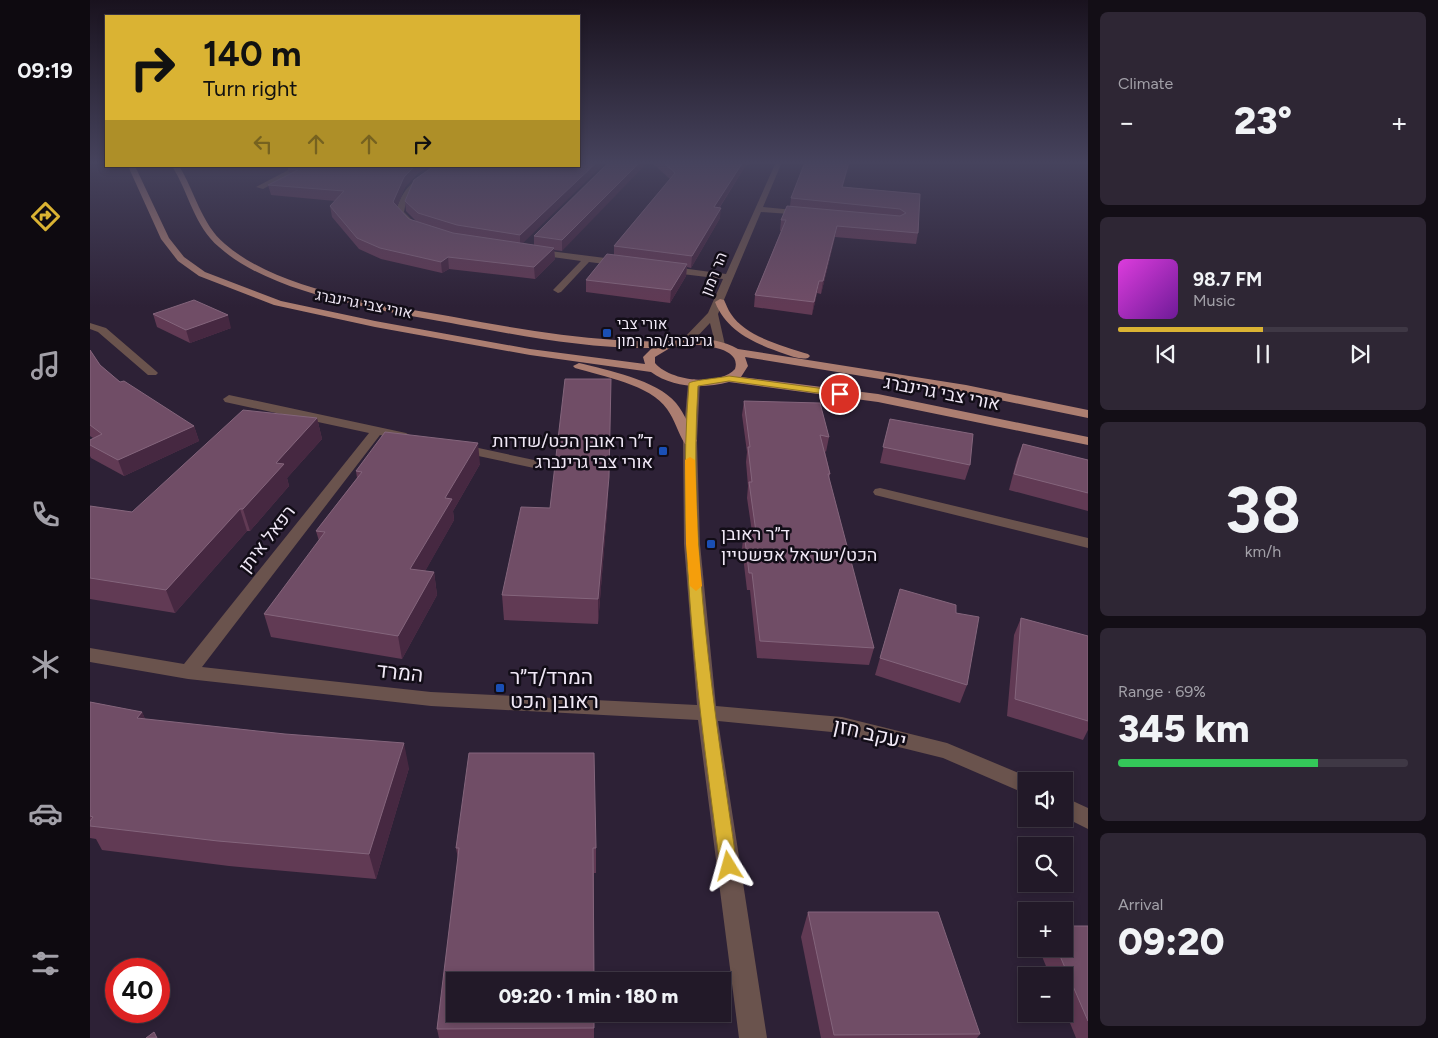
<!DOCTYPE html>
<meta charset="utf-8">
<style>
:root{--surface:#221928;--page:#2e2634;--text:#f1f3f6;--muted:#a2a0a8;--line:#3f3845;--accent:#dab333}
body{margin:0;font-family:Figtree,Heebo,sans-serif;background:var(--page);color:var(--text);height:100vh;display:flex;flex-direction:column;font-size:19px;white-space:nowrap}
*{box-sizing:border-box;margin:0}
p{font-size:16px;color:var(--muted)}
.icon{flex:none;width:28px;height:28px;fill:none;stroke:currentColor;stroke-width:2;stroke-linecap:round;stroke-linejoin:round}
.map{position:relative;flex:1;overflow:hidden}
.panel{display:flex;flex-direction:column;gap:12px;padding:12px;background:#130e16;width:350px}
.panel>*{flex:none}
.top-card{position:absolute;left:15px;top:15px;width:475px;height:152px;border-radius:0px;box-shadow:0 2px 8px #0003,0 0 0 1px var(--line);background:#dab333;color:#111;overflow:hidden}
.fabs{position:absolute;left:928px;top:772px;display:grid;gap:10px}
.fabs a{display:grid;place-items:center;width:55px;height:55px;border-radius:0px;background:var(--surface);box-shadow:0 2px 8px #0003,0 0 0 1px var(--line);font-size:25px}
.speed{position:absolute;left:15px;top:958px;display:flex;gap:10px;font-size:25px;font-weight:700;text-align:center}
.speed>*{display:grid;place-content:center;width:65px;height:65px;border-radius:50%;background:var(--surface);box-shadow:0 2px 8px #0003,0 0 0 1px var(--line);line-height:1}
.speed .limit{border:8px solid #d22;background:#fff;color:#111}
.pin{position:absolute;display:grid;place-items:center;width:42px;height:42px;color:#fff;margin:-21px;border:2px solid #fff;border-radius:50%;box-shadow:0 1px 5px #0007}
.me{position:absolute;width:55px;margin:-28px;rotate:352deg;stroke-linejoin:round;filter:drop-shadow(0 0 4px #0008)}
.turn{display:flex;align-items:center;gap:18px;height:105px;padding:0 15px;font-size:22px}
.turn .icon{width:65px;height:65px;stroke-width:2.5}
.turn b{display:block;font-size:35px;line-height:42px}
.lanes{display:flex;align-items:center;height:48px;padding:0 15px;background:#0003;justify-content:center;gap:25px;direction:ltr}
.lanes .off{opacity:.35}
.big{font-size:38px;font-weight:800;line-height:1.1}
.panel .tile{flex:1;display:flex;flex-direction:column;justify-content:center;gap:8px;min-width:0;padding:0 18px;border-radius:8px;background:var(--page)}
.panel .dial{align-items:center;gap:0}
.dial b{font-size:65px;line-height:1}
.song{display:flex;align-items:center;gap:15px}
.cover{width:60px;height:60px;border-radius:8px;background:linear-gradient(135deg,hsl(300 70% 55%),hsl(280 70% 35%))}
.played{height:5px;border-radius:2px;background:linear-gradient(90deg,var(--accent) 50%,var(--line) 50%)}
.keys{display:flex;justify-content:space-around;direction:ltr}
.heat{display:flex;justify-content:space-between;align-items:center;font-size:28px;direction:ltr}
.charge{height:8px;border-radius:4px;background:linear-gradient(90deg,#34c759 69%,var(--line) 0)}
.trip{position:absolute;left:356px;top:972px;width:285px;height:50px;border-radius:0px;background:var(--surface);box-shadow:0 2px 8px #0003,0 0 0 1px var(--line);font-weight:800;line-height:50px;text-align:center}
main{display:flex;flex:1;min-height:0}
.menu{display:flex;flex-direction:column;width:90px;justify-content:space-around;align-items:center;background:#0e0a10;color:var(--muted)}
.menu .icon{width:35px;height:35px}
.menu .on{color:var(--accent)}
.menu b{font-size:22px;color:var(--text)}
.map>svg:first-child{display:block}
.lines{fill:none;stroke-linecap:round;stroke-linejoin:round}
.minor{fill:#6a534d;fill-rule:evenodd}
.major{fill:#ac7e71;fill-rule:evenodd}
.wall{fill:#613a54;fill-rule:evenodd}
.shaded-wall{fill:#462841}
.building{fill:#704d66;stroke:#84657c}
.route{fill:#dab333;stroke:#8e7421}
.slow{fill:#f59e0b}
.transit-dot{fill:#1a4fb4;stroke:#120d17;stroke-width:2}
.labels{text-anchor:middle;dominant-baseline:central;stroke-width:5;stroke-linejoin:round;paint-order:stroke}
.far-street-label{font-size:15px;fill:#f0e8f6;stroke:#120d17}
.far-poi-label{font-size:15px;fill:#f0e8f6;stroke:#120d17;text-anchor:start}
.street-label{font-size:18px;fill:#f0e8f6;stroke:#120d17}
.poi-label{font-size:18px;fill:#f0e8f6;stroke:#120d17;text-anchor:end}
.near-street-label{font-size:21px;fill:#f0e8f6;stroke:#120d17}
.near-poi-label{font-size:21px;fill:#f0e8f6;stroke:#120d17;text-anchor:start}
</style>
<main>
<nav class="menu">
<b>09:19</b>
<svg class="icon on" aria-label="directions" viewBox="0 0 24 24"><path d="M12 3l9 9-9 9-9-9zM9 14v-3h6M13 9l2 2-2 2"/></svg>
<svg class="icon" aria-label="music" viewBox="0 0 24 24"><path d="M9 18V5l10-2v13"/><circle cx="6" cy="18" r="3"/><circle cx="16" cy="16" r="3"/></svg>
<svg class="icon" aria-label="phone" viewBox="0 0 24 24"><path d="M5 4h4l2 5-3 2q2 4 5 5l2-3 5 2v4C11 20 4 13 5 4z"/></svg>
<svg class="icon" aria-label="climate" viewBox="0 0 24 24"><path d="M12 3v18M4 7l16 10M4 17L20 7"/></svg>
<svg class="icon" aria-label="car" viewBox="0 0 24 24"><path d="M5 17H2v-5l4-1 3-4h7l3 4 3 1v5h-3M9 17h6M6 11h13"/><circle cx="7" cy="17" r="2"/><circle cx="17" cy="17" r="2"/></svg>
<svg class="icon" aria-label="filters" viewBox="0 0 24 24"><path d="M4 7h16M4 17h16"/><circle cx="9" cy="7" r="2"/><circle cx="15" cy="17" r="2"/></svg>
</nav>
<div class="map">
<svg width="998" height="1038" viewBox="0 0 998 1038">
<rect width="100%" height="100%" fill="#2d2136"/>
<g class="lines">
<!-- minor -->
<g class="minor">
<polygon points="686,162 692,162 673,207 714,211 718,213 714,215 671,212 628,314 635,345 634,347 626,347 620,323 601,343 593,343 592,341 593,339 618,313 633,279 576,272 571,269 576,266 636,274"/>
<polygon points="206,166 215,166 173,189 166,187"/>
<path d="M347 166H355C335 183 319 183 314 212L327 225 320 227 306 213C311 188 326 178 347 166Z"/>
<polygon points="444,249 531,260 536,263 531,266 499,262 471,292 468,293 463,290 491,261 441,254 440,252"/>
<polygon points="0,323 16,328 66,371 68,373 66,375 58,375 8,332 0,329"/>
<polygon points="604,379 610,383 607,441 610,544 626,706 752,717 857,743 943,779 945,781 936,781 936,794 853,758 752,733 628,721 677,1038 649,1038 608,720 341,706 98,679 0,662 0,648 94,664 279,433 135,402 133,399 139,395 316,433 323,437 316,441 290,435 112,667 341,692 607,705 594,544 593,441 598,383"/>
<polygon points="370,444 444,460 451,464 444,468 365,451 363,448"/>
<polygon points="790,488 998,538 998,548 785,495 783,492 785,489"/>
<polygon points="974,797 998,808 998,829 974,817"/>
</g>
<!-- major -->
<g class="major">
<path d="M38 166H45L79 238 94 257 115 272 191 301 285 321 440 349 555 364 553 357 562 348C498 349 434 336 371 325 300 312 183 296 129 247 104 226 99 193 82 166H89C105 191 111 224 135 244 189 291 295 305 364 317 417 327 471 336 525 340 543 341 561 342 578 341 584 341 591 338 597 338 614 337 633 341 648 349L876 385 998 410V418L876 393 655 357 658 366 651 377 788 394 998 437V445L788 402 639 382C613 389 583 388 561 372L440 355 285 327 184 305 109 276 88 261 71 239ZM597 344C611 345 652 347 645 369 628 387 580 381 565 363V357L580 348Z"/>
<path d="M630 299 634 300C636 304 638 310 641 314 656 337 693 346 718 354L720 356 718 358C710 360 702 356 695 354 666 344 637 332 625 302Z"/>
<path d="M489 363C517 370 567 380 586 403 595 414 600 428 607 441L600 445 595 444C588 433 585 420 577 409 561 385 512 376 485 368L483 366Z"/>
</g>
</g>
<!-- wall -->
<g class="wall">
<path d="M519 162 472 251 464 250 465 259 445 279 359 269 352 273 291 259 269 249 242 217 240 206 245 201 181 195 178 185 200 174 198 169 204 166H489L433 243 444 245V236ZM342 167 315 201 316 211 327 222 319 219 307 206 315 187 328 173 336 168Z"/>
<polygon points="561,162 661,162 659,165 656,165 630,207 630,218 601,268 597,267 596,276 580,303 496,292 496,280 524,255 524,246 580,179"/>
<polygon points="753,187 830,194 828,233 826,244 745,237 731,294 727,293 722,315 664,307 665,295 691,231 690,231 691,220 700,206 701,198"/>
<polygon points="63,314 141,328 100,343 67,327"/>
<polygon points="0,350 10,365 30,382 104,426 109,441 34,476 1,458 0,456 0,440 3,438 0,436"/>
<polygon points="654,401 739,437 736,452 735,451 740,474 739,480 784,648 779,665 667,658 660,590 657,590 652,548 654,532 662,532 657,498 658,486 656,462 657,452 652,415"/>
<polygon points="227,418 232,439 197,478 199,486 160,531 157,531 85,613 0,599 0,506 42,512"/>
<polygon points="800,419 880,465 875,480 790,463"/>
<polygon points="933,444 998,460 998,511 919,490 927,459"/>
<polygon points="390,464 363,511 364,520 335,571 344,572 347,595 312,659 181,637 174,614 229,541 226,531 267,478 266,471"/>
<polygon points="518,500 508,624 414,620 412,595 460,508"/>
<polygon points="810,589 877,685 870,703 785,675"/>
<polygon points="931,618 998,636 998,730 993,740 917,716 924,635"/>
<polygon points="0,702 52,712 55,719 319,768 286,879 139,866 12,850 6,839 0,838"/>
<polygon points="366,848 506,848 506,873 504,873 504,1038 349,1038 347,1029 368,859"/>
<polygon points="718,912 890,1034 887,1038 731,1038 711,937"/>
<polygon points="998,926 998,1038 986,1038 974,1008 974,976 960,976 949,949 974,949"/>
</g>
<!-- shaded-wall -->
<g class="shaded-wall">
<polygon points="507,162 516,162 430,246 430,235"/>
<polygon points="550,162 558,162 472,251 472,240"/>
<polygon points="653,162 656,162 656,165 623,217 624,207"/>
<polygon points="759,162 760,162 750,197 752,187"/>
<polygon points="325,166 348,166 336,168 328,173 315,187 304,213 303,202 314,177"/>
<polygon points="631,208 630,218 601,268 602,256"/>
<polygon points="747,226 745,237 731,294 733,281"/>
<polygon points="464,248 465,259 445,279 444,267"/>
<polygon points="358,257 359,269 352,273 351,262"/>
<polygon points="597,264 596,276 580,303 581,290"/>
<polygon points="729,281 727,293 722,315 724,302"/>
<polygon points="138,315 141,328 100,343 96,330"/>
<polygon points="521,379 518,500 508,624 508,599"/>
<polygon points="227,418 232,439 197,478 199,486 160,531 153,509 186,463"/>
<polygon points="104,426 109,441 34,476 28,460"/>
<polygon points="388,443 390,464 363,511 364,520 324,591 320,569 355,498"/>
<polygon points="150,509 157,531 85,613 76,590"/>
<polygon points="344,572 347,595 312,659 308,636"/>
<polygon points="52,712 64,738 47,718"/>
<polygon points="314,743 319,768 286,879 279,854"/>
</g>
<!-- building -->
<g class="building">
<polygon points="489,162 507,162 430,235 367,225 328,213 315,201 324,180 344,166 489,166"/>
<polygon points="519,162 550,162 472,240 444,236"/>
<polygon points="573,162 653,162 624,207 631,208 602,256 524,246 585,173"/>
<polygon points="715,162 759,162 752,187 830,194 828,233 747,226 733,281 729,281 724,302 665,295 696,220 691,220 697,206 810,216 816,213 810,209 701,198"/>
<polygon points="204,166 325,166 314,177 303,202 319,219 363,233 464,248 444,267 358,257 351,262 290,248 267,238 240,206 254,191 178,185 208,170 198,169"/>
<polygon points="517,254 597,264 581,290 496,280"/>
<polygon points="104,300 138,315 96,330 63,314"/>
<polygon points="0,350 10,365 30,382 34,381 104,426 28,460 0,445 0,440 12,434 0,425"/>
<polygon points="475,379 521,379 519,477 508,599 412,595 431,507 460,508"/>
<polygon points="654,401 730,403 739,437 730,435 740,474 738,474 784,648 670,641 662,573 659,573 654,532 666,532 659,482 662,482 658,447 660,447"/>
<polygon points="153,410 227,418 186,463 194,464 153,509 150,509 76,590 0,578 0,506 42,512"/>
<polygon points="800,419 883,434 880,465 793,447"/>
<polygon points="295,432 388,443 355,498 362,499 320,569 344,572 308,636 174,614 235,532 226,531 272,472 266,471"/>
<polygon points="933,444 998,460 998,493 924,474"/>
<polygon points="810,589 866,605 866,613 889,617 877,685 790,658"/>
<polygon points="931,618 998,636 998,721 925,699"/>
<polygon points="0,702 52,712 47,718 195,734 314,743 279,854 128,841 0,826 0,821 3,817 0,816"/>
<polygon points="379,753 504,753 506,848 503,848 504,981 365,981 365,1014 504,1014 504,1028 347,1029 369,848 366,848"/>
<polygon points="718,912 848,912 890,1034 744,1035"/>
<polygon points="974,926 998,926 998,1021 967,949 974,949"/>
<polygon points="64,1032 67,1038 56,1038"/>
</g>
<!-- sky -->
<linearGradient id="sky" x2="0" y2="1"><stop stop-color="#19121e"/><stop offset="0.53" stop-color="#46435d"/><stop offset="1" stop-color="#46435d" stop-opacity="0"/></linearGradient>
<rect width="998" height="307" fill="url(#sky)"/>
<!-- route -->
<path class="route" d="M639 376 750 391 755 394 750 396 639 381 608 386C598 546 624 708 647 866L645 872 639 874 632 872 630 866C609 707 586 544 599 383 604 380 630 378 639 376Z"/>
<!-- slow -->
<polygon class="slow" points="600,457 605,460 608,544 612,586 606,591 600,586 596,544 595,460"/>
<!-- markers -->
<g class="transit-dot">
<rect x="512" y="328" width="10" height="10" rx="2.5"/>
<rect x="568" y="446" width="10" height="10" rx="2.5"/>
<rect x="616" y="539" width="10" height="10" rx="2.5"/>
<rect x="405" y="683" width="10" height="10" rx="2.5"/>
</g>
<g class="labels">
<!-- far-street labels -->
<g class="far-street-label">
<text transform="translate(624 274) rotate(-68)">הר רמון</text>
<text transform="translate(274 304) rotate(11)">אורי צבי גרינברג</text>
</g>
<!-- far-poi labels -->
<g class="far-poi-label">
<text x="527" y="324">אורי צבי<tspan x="527" dy="17">גרינברג/הר רמון</tspan></text>
</g>
<!-- street labels -->
<g class="street-label">
<text transform="translate(852 393) rotate(11)">אורי צבי גרינברג</text>
<text transform="translate(177 539) rotate(-52)">רפאל איתן</text>
</g>
<!-- poi labels -->
<g class="poi-label">
<text x="563" y="441">ד״ר ראובן הכט/שדרות<tspan x="563" dy="21">אורי צבי גרינברג</tspan></text>
<text x="631" y="534" text-anchor="start">ד״ר ראובן<tspan x="631" dy="21">הכט/ישראל אפשטיין</tspan></text>
</g>
<!-- near-street labels -->
<g class="near-street-label">
<text transform="translate(310 672) rotate(6)">המרד</text>
<text transform="translate(780 733) rotate(13)">יעקב חזן</text>
</g>
<!-- near-poi labels -->
<g class="near-poi-label">
<text x="420" y="676">המרד/ד״ר<tspan x="420" dy="24">ראובן הכט</tspan></text>
</g>
</g>
</svg>
<div class="fabs">
<a><svg class="icon" aria-label="sound" viewBox="0 0 24 24"><path d="M4 9h4l5-4v14l-5-4H4zM17 9q2 3 0 6"/></svg></a>
<a><svg class="icon" aria-label="search" viewBox="0 0 24 24"><circle cx="10" cy="10" r="6"/><path d="M15 15l6 6"/></svg></a>
<a>+</a>
<a>−</a>
</div>
<div class="speed"><div class="limit">40</div></div>
<div class="pin" style="left:750px;top:394px;background:#d93025"><svg class="icon" aria-label="arrive" viewBox="0 0 24 24"><path d="M6 21V4h12l-3 4 3 4H6"/></svg></div>
<svg class="me" style="left:639px;top:866px" viewBox="-20 -20 40 40"><path d="M0-17L14 15 0 8-14 15z" fill="#dab333" stroke="#fff" stroke-width="4"/></svg>
<div class="trip">09:20 · 1 min · 180 m</div>
<div class="top-card">
<div class="turn"><svg class="icon" aria-label="right" viewBox="0 0 24 24"><path d="M7 20v-9h11M14 6l5 5-5 5"/></svg><div><b>140 m</b>Turn right</div></div>
<div class="lanes"><svg class="icon off" aria-label="left" viewBox="0 0 24 24"><path d="M17 20v-9H6M10 6l-5 5 5 5"/></svg><svg class="icon off" aria-label="ahead" viewBox="0 0 24 24"><path d="M12 20V5M6 11l6-6 6 6"/></svg><svg class="icon off" aria-label="ahead" viewBox="0 0 24 24"><path d="M12 20V5M6 11l6-6 6 6"/></svg><svg class="icon" aria-label="right" viewBox="0 0 24 24"><path d="M7 20v-9h11M14 6l5 5-5 5"/></svg></div>
</div>
</div>
<section class="panel">
<div class="tile"><p>Climate</p>
<div class="heat"><a>−</a><b class="big">23°</b><a>+</a></div>
</div>
<div class="tile">
<div class="song"><i class="cover"></i><div><b>98.7 FM</b><p>Music</p></div></div>
<div class="played"></div>
<div class="keys"><svg class="icon" aria-label="previous" viewBox="0 0 24 24"><path d="M18 5L8 12l10 7zM5 5v14"/></svg><svg class="icon" aria-label="pause" viewBox="0 0 24 24"><path d="M8 5v14M16 5v14"/></svg><svg class="icon" aria-label="next" viewBox="0 0 24 24"><path d="M6 5l10 7-10 7zM19 5v14"/></svg></div>
</div>
<div class="tile dial"><b>38</b><p>km/h</p></div>
<div class="tile"><p>Range · 69%</p><b class="big">345 km</b><div class="charge"></div></div>
<div class="tile"><p>Arrival</p><b class="big">09:20</b></div>
</section>
</main>
